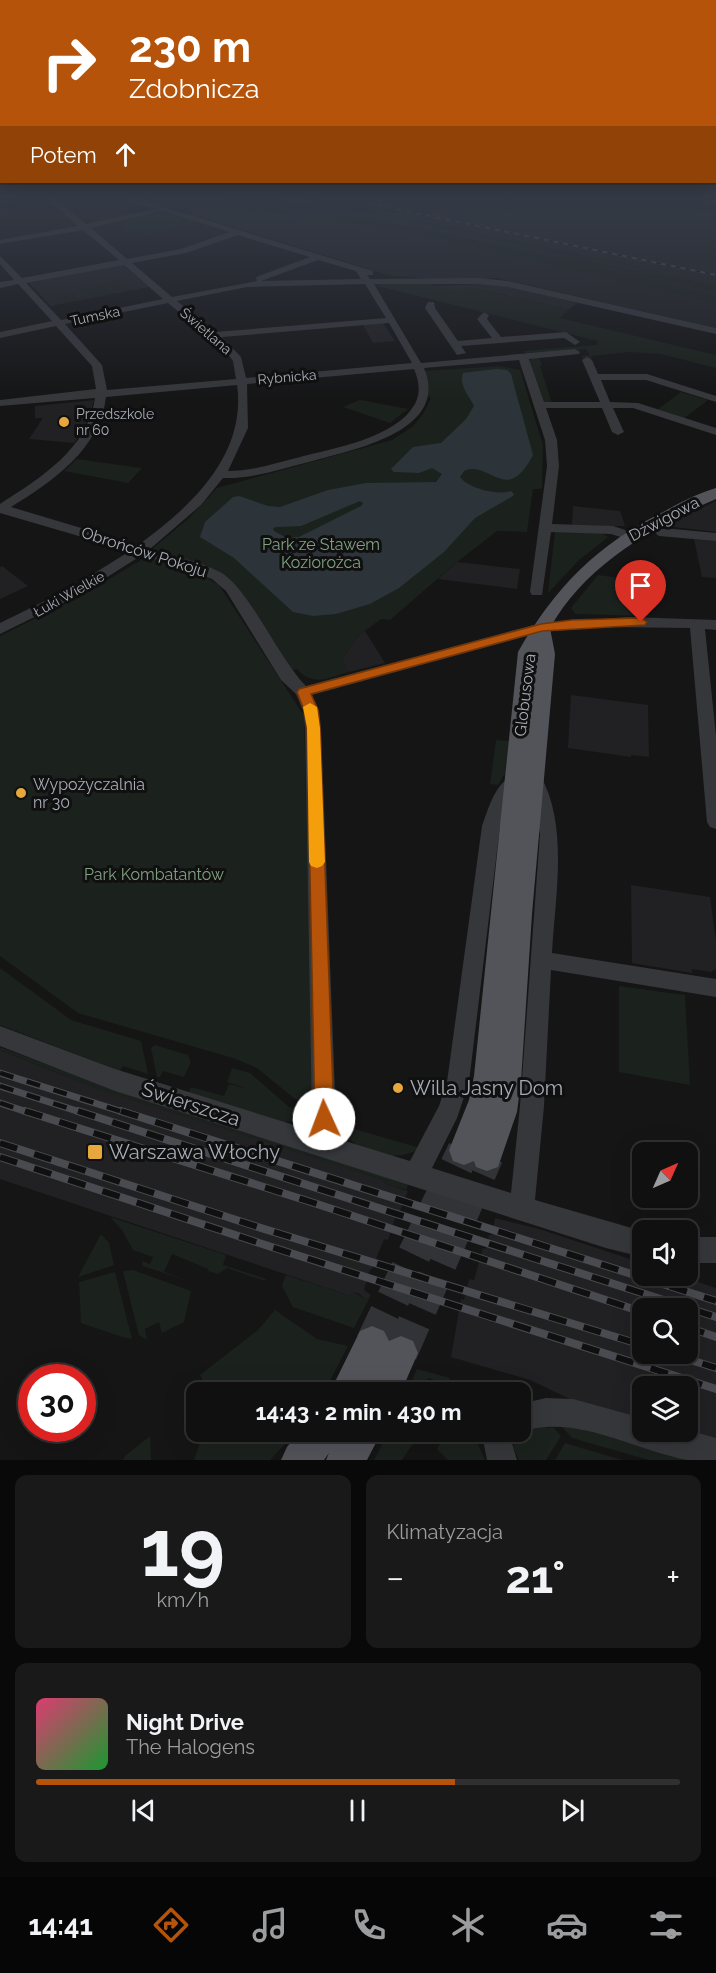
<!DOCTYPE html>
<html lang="pl">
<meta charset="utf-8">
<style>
:root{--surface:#101010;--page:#191919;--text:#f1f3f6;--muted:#9c9d9f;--line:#303030;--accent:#b45309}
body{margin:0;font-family:Raleway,sans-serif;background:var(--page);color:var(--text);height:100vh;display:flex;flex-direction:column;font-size:22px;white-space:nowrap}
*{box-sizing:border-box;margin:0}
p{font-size:20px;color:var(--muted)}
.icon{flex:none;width:33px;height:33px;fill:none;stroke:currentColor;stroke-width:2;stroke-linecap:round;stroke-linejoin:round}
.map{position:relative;height:1460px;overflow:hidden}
.sheet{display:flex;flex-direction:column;gap:15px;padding:15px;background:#090909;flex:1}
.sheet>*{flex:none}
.guide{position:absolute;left:0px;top:0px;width:717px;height:183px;box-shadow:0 6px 24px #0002,0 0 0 2px var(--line);background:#b45309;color:#fff;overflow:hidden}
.needle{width:39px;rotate:45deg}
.tools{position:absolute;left:632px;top:1142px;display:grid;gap:12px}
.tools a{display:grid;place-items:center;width:66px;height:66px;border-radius:12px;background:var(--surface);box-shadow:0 6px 24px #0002,0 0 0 2px var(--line);font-size:30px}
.speed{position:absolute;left:18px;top:1364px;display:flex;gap:12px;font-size:30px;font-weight:700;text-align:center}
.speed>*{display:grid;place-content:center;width:78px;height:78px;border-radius:50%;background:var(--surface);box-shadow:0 6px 24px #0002,0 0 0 2px var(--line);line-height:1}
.speed .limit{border:9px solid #d22;background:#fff;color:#111}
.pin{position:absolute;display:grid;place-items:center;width:51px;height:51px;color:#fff;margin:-62px -26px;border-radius:50% 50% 50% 0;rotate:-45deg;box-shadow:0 0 6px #0007}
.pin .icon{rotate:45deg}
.me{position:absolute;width:66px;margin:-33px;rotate:358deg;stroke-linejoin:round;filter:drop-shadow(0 0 4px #0008)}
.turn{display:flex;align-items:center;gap:21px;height:126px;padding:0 30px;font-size:27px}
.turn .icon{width:78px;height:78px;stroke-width:2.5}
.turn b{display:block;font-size:42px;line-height:51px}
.then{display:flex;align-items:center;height:57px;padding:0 30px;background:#0003;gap:12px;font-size:22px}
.big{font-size:45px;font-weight:700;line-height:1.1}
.sheet .card{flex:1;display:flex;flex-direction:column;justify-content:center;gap:9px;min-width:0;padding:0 21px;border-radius:12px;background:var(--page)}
.sheet .dial{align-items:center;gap:0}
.dial b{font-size:78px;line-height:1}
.song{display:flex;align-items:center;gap:18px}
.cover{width:72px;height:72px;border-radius:9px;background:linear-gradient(135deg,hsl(340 70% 55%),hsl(130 70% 35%))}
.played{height:6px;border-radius:3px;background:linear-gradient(90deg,var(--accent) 65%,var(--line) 65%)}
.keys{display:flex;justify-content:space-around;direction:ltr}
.heat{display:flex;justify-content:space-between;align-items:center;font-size:33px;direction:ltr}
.sheet .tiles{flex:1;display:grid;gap:15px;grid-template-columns:1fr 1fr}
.card:last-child{grid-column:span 2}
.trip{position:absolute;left:186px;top:1382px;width:345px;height:60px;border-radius:12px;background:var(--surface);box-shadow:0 6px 24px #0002,0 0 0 2px var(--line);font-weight:700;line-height:60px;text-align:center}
.tabs{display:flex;height:96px;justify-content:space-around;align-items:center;background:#060606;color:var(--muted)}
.tabs .icon{width:42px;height:42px}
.tabs .current{color:var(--accent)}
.tabs b{font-size:27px;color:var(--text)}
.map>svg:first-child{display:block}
.built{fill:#212123;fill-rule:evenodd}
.green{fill:#1b211c}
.water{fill:#2c3439;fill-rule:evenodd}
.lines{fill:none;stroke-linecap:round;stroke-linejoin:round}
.major-tunnel{stroke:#323336;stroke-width:33;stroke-dasharray:33 16;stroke-linecap:butt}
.minor{fill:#36373b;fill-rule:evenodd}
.major{fill:#52545a;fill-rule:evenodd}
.rail-far2-casing{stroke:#494b50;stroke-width:2}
.rail-far1-casing{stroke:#494b50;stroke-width:7}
.rail-casing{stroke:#494b50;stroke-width:8}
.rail-far2{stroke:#101011;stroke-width:1.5;stroke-dasharray:5;stroke-linecap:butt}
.rail-far1{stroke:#101011;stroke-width:4.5;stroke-dasharray:14;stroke-linecap:butt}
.rail{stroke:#101011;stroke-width:6;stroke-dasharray:18;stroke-linecap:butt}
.route{fill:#b45309;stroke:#753606;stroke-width:1.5}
.slow{fill:#f59e0b}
.poi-dot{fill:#e6a73d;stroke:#101011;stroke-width:2}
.labels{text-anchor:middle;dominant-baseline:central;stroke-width:6;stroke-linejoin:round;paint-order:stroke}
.far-street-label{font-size:14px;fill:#a7acb6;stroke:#101011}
.far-poi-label{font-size:14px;fill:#a7acb6;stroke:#101011;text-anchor:start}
.street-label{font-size:16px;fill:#a7acb6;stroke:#101011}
.park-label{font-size:16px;fill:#80a080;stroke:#101011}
.poi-label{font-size:16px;fill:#a7acb6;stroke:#101011;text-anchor:start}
.near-poi-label{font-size:20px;fill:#a7acb6;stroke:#101011;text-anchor:start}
.near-street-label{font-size:20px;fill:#a7acb6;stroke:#101011}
</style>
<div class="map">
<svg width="716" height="1460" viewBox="0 0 716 1460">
<rect width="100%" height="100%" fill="#151516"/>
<!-- built -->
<g class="built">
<path d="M152 196H716V328L497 278 442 280 388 275 143 198ZM382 226 435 232 499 246 492 250Z"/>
<polygon points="122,264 149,287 51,306 28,282"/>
<polygon points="484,284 500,285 578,303 568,310 483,290 495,302 491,304 435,286"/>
<polygon points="383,323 395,341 373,343 363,325"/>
<polygon points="94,400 89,419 74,443 29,439 43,418 35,418 35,406"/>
<polygon points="716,501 716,532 674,527 672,522"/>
<polygon points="573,506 620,511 625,526 575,526 572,524"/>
<polygon points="694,539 716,541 716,578 702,577"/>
<polygon points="457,562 520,569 517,589 438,579"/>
<polygon points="2,566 28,586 0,599 0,567"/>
<polygon points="365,631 385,663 349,672 342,660 357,637"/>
<polygon points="571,695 648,705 649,757 631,755 631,757 568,748"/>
<polygon points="631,885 710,897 716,941 716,969 711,972 692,969 692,973 632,963"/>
<polygon points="0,1050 62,1075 380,1179 386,1184 408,1191 397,1219 395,1218 388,1240 384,1239 372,1269 370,1269 364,1290 371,1295 366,1300 358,1293 353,1292 351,1296 0,1179"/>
<path d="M495 1218 539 1229 642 1263V1275H677L716 1288V1444L687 1431V1386H642V1421L572 1400 530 1380 451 1357 461 1299 464 1300 469 1279 474 1280 483 1248 486 1249 489 1235H492ZM642 1308H687V1353H642Z"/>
</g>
<!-- green -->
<g class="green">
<path d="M214 196H264L643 277 716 298V303L407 231C361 222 314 221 268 212L273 209Z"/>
<polygon points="294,196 300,196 660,271 566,255"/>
<polygon points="162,212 195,222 145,236 139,231 130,233 118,223"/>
<polygon points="539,253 716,285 716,291"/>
<polygon points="117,281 125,288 140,286 141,287 55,305 53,303 59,302 56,298 74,294 78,298 84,297 77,289"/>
<polygon points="380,284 429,284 457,292 457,288 473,288 568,310 560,318 716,355 716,368 661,354 630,352 591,356 592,359 583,359 582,356 590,355 586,349 527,355 524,351 597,345 598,341 377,286"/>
<polygon points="538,357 542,364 540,366 552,403 544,402 530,362 532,358"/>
<path d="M500 366 520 370 543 445 542 487 540 489H533L527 532 497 531 457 562 390 620 381 619 357 637 342 660 349 672C328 678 313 687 297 669L291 671 231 582 154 553 152 549 188 519 217 488 392 440 412 427 423 414 431 398 428 396 424 371Z"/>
<polygon points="681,392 708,400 683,419 657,410"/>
<polygon points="359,400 361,400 408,409 390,423 343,407"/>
<polygon points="77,459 134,467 142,468 128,483 64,471"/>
<polygon points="555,532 600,532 608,537 579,560 548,593"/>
<polygon points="146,557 196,572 219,585 304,716 313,1104 295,1099 257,1068 233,1058 78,1013 0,956 0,636 81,596"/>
<polygon points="598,575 640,581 649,616 575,614 571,608"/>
<polygon points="496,740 509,741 505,773 498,785 490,784"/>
<polygon points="0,968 71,1020 141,1041 148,1074 123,1066 120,1071 0,1025"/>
<polygon points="619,986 685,995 690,1085 619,1072"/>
<polygon points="155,1045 188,1055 191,1062 184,1077 163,1071 160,1077 157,1077 151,1048"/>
<polygon points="0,1047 134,1097 408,1184 407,1190 386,1184 380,1179 100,1090 0,1050"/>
<polygon points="232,1068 250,1073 289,1107 310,1113 297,1121 283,1122 189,1093 191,1087 224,1096 229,1084 249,1089 227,1082"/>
<path d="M337 1124 420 1148C394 1166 350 1150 337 1124Z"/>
<polygon points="110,1217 226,1255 223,1265 266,1279 265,1281 227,1268 218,1274 208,1271 208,1269 172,1254 164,1272 191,1282 143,1266 142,1261 150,1264 153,1257 133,1250 122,1230"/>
<polygon points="101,1234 109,1243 114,1265 78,1277"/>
<polygon points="133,1270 191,1291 184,1322 162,1333 159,1322 145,1329 147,1340 139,1335 123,1271"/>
<polygon points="115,1272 132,1339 122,1337 81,1323 79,1282"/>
<polygon points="286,1275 351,1296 352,1291 366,1300 371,1295 354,1328 293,1307 282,1286"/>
<polygon points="275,1310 317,1339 348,1346 324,1392 208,1392 200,1375 258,1330"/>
<polygon points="417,1369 450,1378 448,1384 428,1378 425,1386 413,1392 407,1392"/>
<polygon points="542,1421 548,1428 553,1427 561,1436 546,1460 519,1460 513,1447 518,1431"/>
<polygon points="562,1427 595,1427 694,1460 649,1460 572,1438"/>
<polygon points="204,1431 297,1431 270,1460 194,1460"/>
<polygon points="389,1431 421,1431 402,1460 374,1460"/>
<polygon points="448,1431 472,1431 485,1460 448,1460 437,1449"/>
<polygon points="150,1436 151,1460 123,1460 125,1456"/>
<polygon points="565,1443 622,1460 555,1460"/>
</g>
<!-- water -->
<path class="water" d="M496 369 507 370 511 374 533 455C506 507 490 459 464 471L460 477C468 488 498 496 511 491L514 494 513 496 475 518 444 552 399 588 370 604 336 614 313 616 293 612 234 558 200 537 205 522 233 497 239 496 268 506 280 507 328 490 366 483 436 482 442 474 432 468 419 473 394 472 391 469 413 447 441 443 466 419 474 406C468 394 459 386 463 373ZM360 501 363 503 361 506 299 537 287 538 274 531 273 528 277 527 301 526Z"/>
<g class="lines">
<!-- major-tunnel -->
<g class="major-tunnel">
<polyline points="372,1343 464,1150"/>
<polyline points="401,1353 487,1156"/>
</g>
<!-- minor -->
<g class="minor">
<path d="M44 196H51L86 224 155 209 117 196H127L373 271V275H367L370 279 479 278 508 281 716 328V334L508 287 479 284H374L421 363 575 349 580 352 579 354 529 359 544 402H600L582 360 587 357 592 360 598 374H647L716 396V402L646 380H601L610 402 638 403 716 428V435L633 408H613L624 432 618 435 612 432 602 408H546L557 440 559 466 552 524 613 526 635 533 637 536 630 540 611 534 551 532 542 595H532L530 592 547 466 545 440 519 360 424 368C451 432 351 450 309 462 280 469 253 479 223 478L201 505 150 549C173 556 199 561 220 572 248 587 279 659 306 686L541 623 629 617 716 620V630L705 629 716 736V829L710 827 707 822 690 628 607 627 542 632 312 695 319 710 321 728 336 1119 332 1137 410 1161 439 1106 447 1082 482 826C488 810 498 771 521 777L524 782 510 800 500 826 469 1082 457 1118 432 1168 511 1193 520 1106 540 834 534 803 525 779 528 775 534 773 540 775C569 825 555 897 552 953L716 979V997L551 970 544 1106 535 1200 642 1231V1257L606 1248 115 1091 0 1046V1026L115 1069 310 1130 312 1119 305 728 303 710 296 694 281 680 226 591 212 579 142 555 79 595 0 634V623L69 589 130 551 0 513V504C40 478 88 449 95 398L0 406V400L96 389 92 366 56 326 0 338V332L52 321 18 284 0 288V282L14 280 0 264V256L22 278 119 260 83 230 0 244V240L78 226ZM162 211 230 232 181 249 127 259 91 228ZM238 235 310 257 256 277 257 281 172 297 132 263 186 253ZM318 260 356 271 361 279 261 281ZM124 265 163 299 61 320 26 283ZM365 284 386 318 216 332 177 301 247 287ZM168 303 225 350 233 361 236 379 107 390 102 365 65 324ZM389 323 412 363 246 378 241 357 222 337ZM414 369C419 381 421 392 415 404 396 438 334 448 300 457 276 463 253 471 228 471L248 428 247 384ZM237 385C247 455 190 508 138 545L11 507C53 481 100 449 106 397Z"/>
<polygon points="428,302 434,302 435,308 458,341 492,338 477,319 484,312 489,315 487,319 501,337 566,332 580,342 575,345 564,338 461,346 466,353 457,355 425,308"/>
<polygon points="649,520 663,528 716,533 716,541 659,536 643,524"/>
<rect x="687" y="1237" width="29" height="26"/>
<path d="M546 1398 573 1399 642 1418V1431L687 1430 716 1438V1460C707 1460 697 1460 688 1460 633 1450 576 1413 520 1432L517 1431H520V1404Z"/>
<polygon points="486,1431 515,1431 511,1440 517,1460 487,1460 483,1440"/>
</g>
<!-- major -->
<g class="major">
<path d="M716 488V499C653 527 585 565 550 628L555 654 532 914 521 1081 517 1112 498 1167 487 1171 476 1167 474 1161 464 1165 453 1161 449 1150 469 1100 474 1076 518 652C555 587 598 544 665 511 681 502 699 493 716 488Z"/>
<polygon points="372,1326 384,1331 389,1341 401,1336 413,1341 418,1353 401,1392 330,1392 360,1331"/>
<polygon points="300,1431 382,1431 367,1460 326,1460 329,1453 324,1460 281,1460 287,1447"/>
</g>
<!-- rail-far2 casing -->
<g class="rail-far2-casing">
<g id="rail-far2">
<polyline points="333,196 716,275"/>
<polyline points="677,196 716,203"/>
</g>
</g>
<!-- rail-far1 casing -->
<g class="rail-far1-casing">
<g id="rail-far1">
<polyline points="0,1073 126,1113"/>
<polyline points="0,1086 83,1113"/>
<polyline points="0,1103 30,1113"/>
</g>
</g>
<!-- rail casing -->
<g class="rail-casing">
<g id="rail">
<polyline points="25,1111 314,1203 642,1312"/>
<polyline points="78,1111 716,1317"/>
<polyline points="121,1111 716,1301"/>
<polyline points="0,1143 261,1228 642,1345"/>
<polyline points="0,1157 256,1242 716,1389"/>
<polyline points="687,1327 716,1337"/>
<polyline points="668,1353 716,1368"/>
</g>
</g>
<!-- rail-far2 -->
<use href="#rail-far2" class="rail-far2"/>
<!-- rail-far1 -->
<use href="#rail-far1" class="rail-far1"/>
<!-- rail -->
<use href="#rail" class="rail"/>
</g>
<!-- sky -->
<linearGradient id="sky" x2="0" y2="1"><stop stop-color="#0c0c0c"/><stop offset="0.49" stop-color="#353b47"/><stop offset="1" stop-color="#353b47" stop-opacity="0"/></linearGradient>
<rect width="716" height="400" fill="url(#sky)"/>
<!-- route -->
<polygon class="route" points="641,618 647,622 645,625 542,631 311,694 318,710 320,728 334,1119 331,1126 324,1129 318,1126 315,1119 307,728 304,710 297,692 299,689 541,624 572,620"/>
<!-- slow -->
<polygon class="slow" points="310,703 317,707 320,728 325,862 322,866 317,868 311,866 309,862 307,728 303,707"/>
<!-- markers -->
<g class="poi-dot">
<circle cx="64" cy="422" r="6"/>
<circle cx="21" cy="793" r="6"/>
<circle cx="398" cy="1088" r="6"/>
<rect x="87" y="1144" width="16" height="16" rx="3"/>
</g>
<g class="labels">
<!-- far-street labels -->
<g class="far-street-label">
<text transform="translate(95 316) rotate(-12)">Tumska</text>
<text transform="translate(206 331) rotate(41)">Świetlana</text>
<text transform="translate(287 377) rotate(-5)">Rybnicka</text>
<text transform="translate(69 594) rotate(-29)">Łuki Wielkie</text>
</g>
<!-- far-poi labels -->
<g class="far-poi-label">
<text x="76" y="414">Przedszkole<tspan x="76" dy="16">nr 60</tspan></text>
</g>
<!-- street labels -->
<g class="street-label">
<text transform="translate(664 519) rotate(-28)">Dźwigowa</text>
<text transform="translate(144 552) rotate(18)">Obrońców Pokoju</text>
<text transform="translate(525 695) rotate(-83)">Globusowa</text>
</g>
<!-- park labels -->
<g class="park-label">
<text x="321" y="544">Park ze Stawem<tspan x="321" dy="18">Koziorożca</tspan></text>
<text x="154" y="874">Park Kombatantów</text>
</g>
<!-- poi labels -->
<g class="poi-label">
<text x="33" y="784">Wypożyczalnia<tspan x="33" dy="18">nr 30</tspan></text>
</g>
<!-- near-poi labels -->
<g class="near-poi-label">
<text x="410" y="1088">Willa Jasny Dom</text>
<text x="109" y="1152">Warszawa Włochy</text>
</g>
<!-- near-street labels -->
<g class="near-street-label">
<text transform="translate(191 1104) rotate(18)">Świerszcza</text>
</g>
</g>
</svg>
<div class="tools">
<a><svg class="needle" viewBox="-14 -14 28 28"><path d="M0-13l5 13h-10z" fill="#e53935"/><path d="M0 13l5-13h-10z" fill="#9c9d9f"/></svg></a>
<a><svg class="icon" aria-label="sound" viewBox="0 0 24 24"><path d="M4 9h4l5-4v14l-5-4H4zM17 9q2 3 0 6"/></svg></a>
<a><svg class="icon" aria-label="search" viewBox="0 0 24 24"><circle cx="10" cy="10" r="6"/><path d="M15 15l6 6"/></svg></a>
<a><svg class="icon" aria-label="layers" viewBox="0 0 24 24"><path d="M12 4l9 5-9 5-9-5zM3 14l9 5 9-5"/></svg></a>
</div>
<div class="speed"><div class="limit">30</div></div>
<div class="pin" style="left:641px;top:622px;background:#d93025"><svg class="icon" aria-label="arrive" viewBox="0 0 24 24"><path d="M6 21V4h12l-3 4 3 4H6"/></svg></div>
<svg class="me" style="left:324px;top:1119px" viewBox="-20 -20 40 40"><circle r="19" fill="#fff"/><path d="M0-13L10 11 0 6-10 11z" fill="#b45309"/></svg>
<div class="trip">14:43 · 2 min · 430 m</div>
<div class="guide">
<div class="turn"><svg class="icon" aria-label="right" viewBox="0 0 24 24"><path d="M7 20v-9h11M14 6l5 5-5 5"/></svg><div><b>230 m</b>Zdobnicza</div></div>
<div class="then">Potem<svg class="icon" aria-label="ahead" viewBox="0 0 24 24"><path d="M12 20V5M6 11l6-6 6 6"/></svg></div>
</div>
</div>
<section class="sheet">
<div class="tiles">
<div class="card dial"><b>19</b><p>km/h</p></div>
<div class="card"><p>Klimatyzacja</p>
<div class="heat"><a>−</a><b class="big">21°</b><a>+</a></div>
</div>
<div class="card">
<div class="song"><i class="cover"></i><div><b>Night Drive</b><p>The Halogens</p></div></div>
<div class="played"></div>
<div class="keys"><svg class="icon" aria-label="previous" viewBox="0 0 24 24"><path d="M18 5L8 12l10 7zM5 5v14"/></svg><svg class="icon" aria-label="pause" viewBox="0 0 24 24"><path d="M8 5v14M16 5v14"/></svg><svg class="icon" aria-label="next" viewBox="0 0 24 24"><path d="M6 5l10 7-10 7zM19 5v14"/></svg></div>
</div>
</div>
</section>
<nav class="tabs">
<b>14:41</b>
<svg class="icon current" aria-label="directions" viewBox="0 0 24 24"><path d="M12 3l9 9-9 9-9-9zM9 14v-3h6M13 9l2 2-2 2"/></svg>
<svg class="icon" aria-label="music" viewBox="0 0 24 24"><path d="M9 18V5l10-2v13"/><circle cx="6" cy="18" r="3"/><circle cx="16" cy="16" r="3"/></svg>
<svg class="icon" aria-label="phone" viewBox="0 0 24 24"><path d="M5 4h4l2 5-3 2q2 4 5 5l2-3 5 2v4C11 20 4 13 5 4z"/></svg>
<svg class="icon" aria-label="climate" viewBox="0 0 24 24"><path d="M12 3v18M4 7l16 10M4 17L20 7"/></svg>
<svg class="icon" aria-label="car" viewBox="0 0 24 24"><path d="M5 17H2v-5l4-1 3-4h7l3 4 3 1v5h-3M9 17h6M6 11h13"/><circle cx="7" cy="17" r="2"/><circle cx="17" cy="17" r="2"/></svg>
<svg class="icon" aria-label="filters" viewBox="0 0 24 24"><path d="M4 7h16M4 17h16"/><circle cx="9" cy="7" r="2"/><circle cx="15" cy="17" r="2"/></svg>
</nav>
